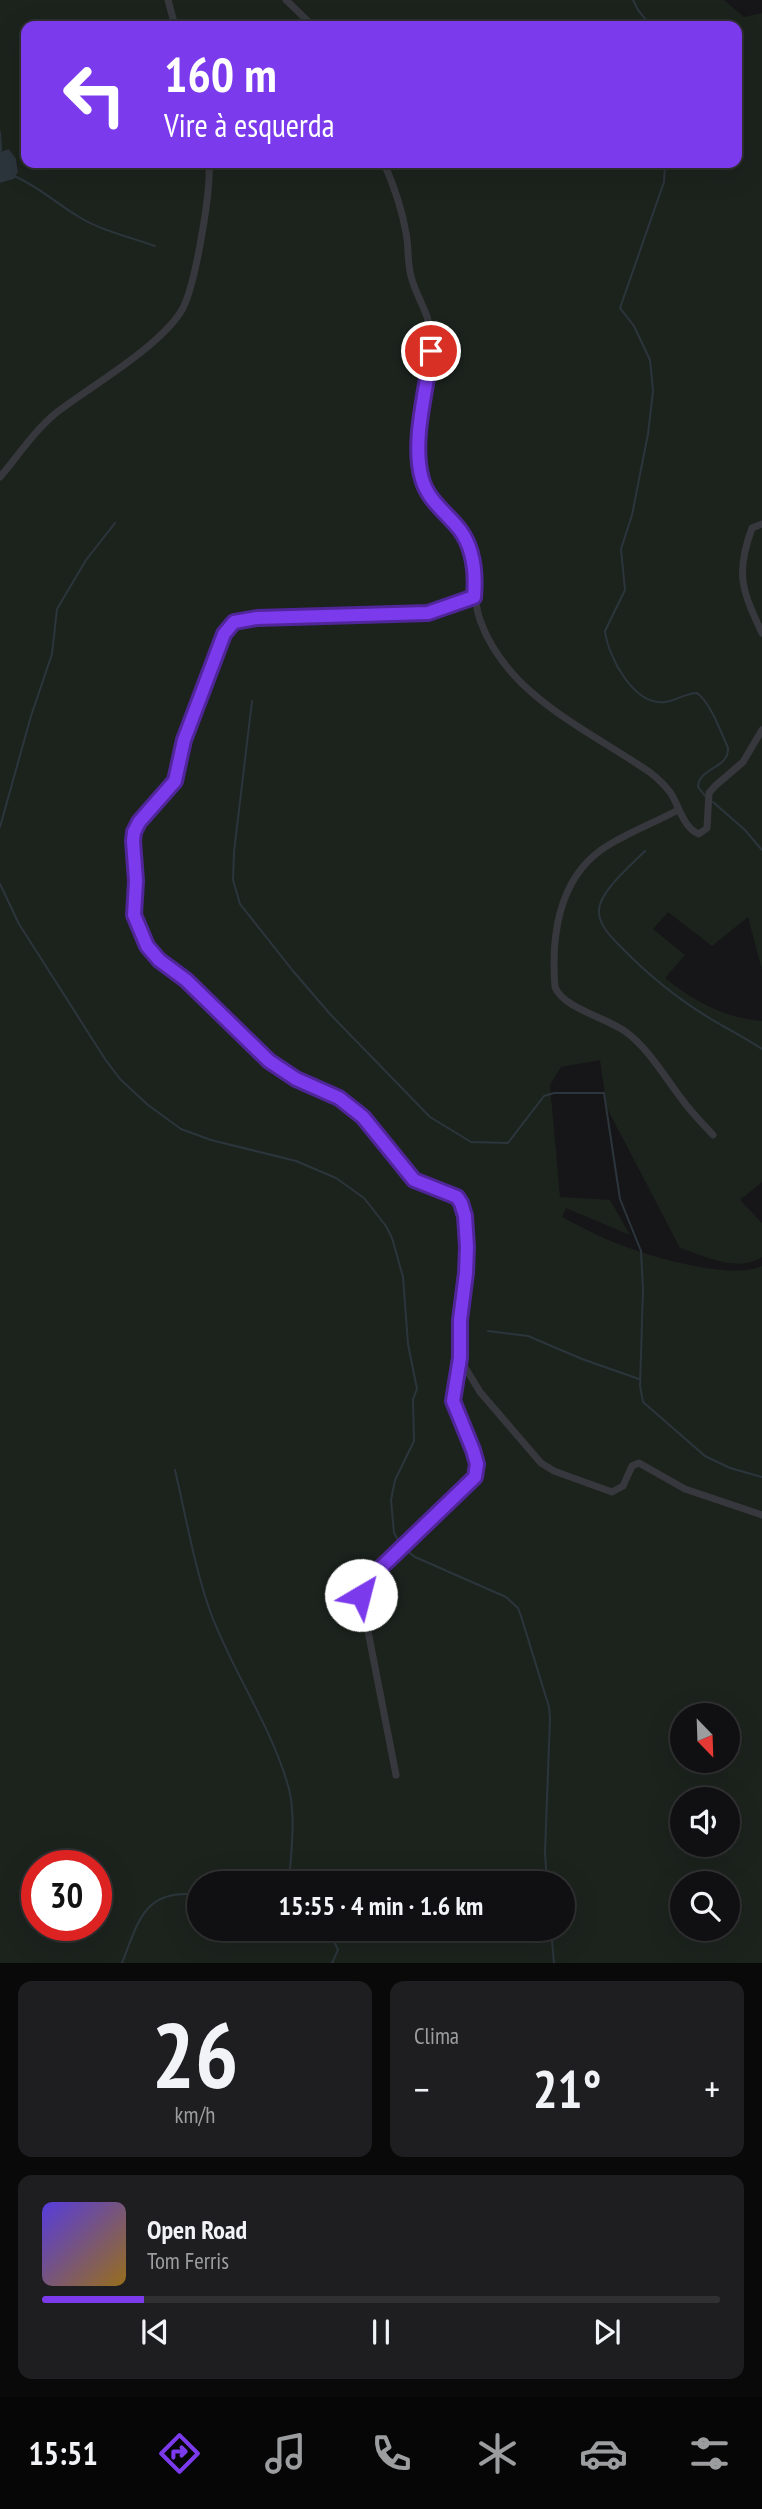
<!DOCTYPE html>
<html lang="pt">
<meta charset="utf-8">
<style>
:root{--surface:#101012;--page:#1e1e20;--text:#f1f3f6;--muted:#9c9d9f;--line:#303032;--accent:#7c3aed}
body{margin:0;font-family:"PT Sans Narrow",sans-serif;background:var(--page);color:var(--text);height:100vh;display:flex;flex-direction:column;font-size:26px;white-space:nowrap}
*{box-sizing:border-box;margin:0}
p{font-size:23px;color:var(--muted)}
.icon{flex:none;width:38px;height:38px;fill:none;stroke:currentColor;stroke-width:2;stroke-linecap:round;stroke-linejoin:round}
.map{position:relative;height:1963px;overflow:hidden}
.drawer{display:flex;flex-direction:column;gap:18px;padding:18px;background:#09090a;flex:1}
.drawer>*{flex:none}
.hud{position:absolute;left:21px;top:21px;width:721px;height:147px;border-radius:14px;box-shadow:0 7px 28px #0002,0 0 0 2px var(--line);background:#7c3aed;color:#fff;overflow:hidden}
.needle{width:46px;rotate:157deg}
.controls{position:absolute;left:670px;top:1703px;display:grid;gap:14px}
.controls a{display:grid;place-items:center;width:70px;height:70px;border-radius:50%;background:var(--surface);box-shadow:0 7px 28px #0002,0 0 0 2px var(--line);font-size:35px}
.speed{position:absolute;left:21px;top:1850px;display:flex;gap:14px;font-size:35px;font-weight:700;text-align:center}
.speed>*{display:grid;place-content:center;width:91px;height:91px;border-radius:50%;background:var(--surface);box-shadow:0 7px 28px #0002,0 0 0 2px var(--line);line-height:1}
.speed .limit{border:10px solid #d22;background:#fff;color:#111}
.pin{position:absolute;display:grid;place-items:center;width:60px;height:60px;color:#fff;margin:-30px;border:4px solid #fff;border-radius:50%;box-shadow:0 2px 7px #0007}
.me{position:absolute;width:77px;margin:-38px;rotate:37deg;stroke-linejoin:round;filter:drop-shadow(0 0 5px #0008)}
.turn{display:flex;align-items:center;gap:24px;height:147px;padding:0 28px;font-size:32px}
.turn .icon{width:91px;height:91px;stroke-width:2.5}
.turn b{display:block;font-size:49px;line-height:60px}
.big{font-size:52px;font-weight:600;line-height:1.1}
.drawer .tile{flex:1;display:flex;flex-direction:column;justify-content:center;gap:10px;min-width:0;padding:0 24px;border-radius:14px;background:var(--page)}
.drawer .dial{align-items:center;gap:0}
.dial b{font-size:91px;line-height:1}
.song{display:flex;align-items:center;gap:21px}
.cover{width:84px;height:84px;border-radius:10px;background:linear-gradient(135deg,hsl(250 70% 55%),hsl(40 70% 35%))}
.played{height:7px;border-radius:4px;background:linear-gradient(90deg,var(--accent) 15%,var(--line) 15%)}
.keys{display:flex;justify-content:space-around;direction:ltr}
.heat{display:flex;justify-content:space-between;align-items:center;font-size:38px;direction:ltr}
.drawer .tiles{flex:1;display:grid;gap:18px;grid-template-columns:1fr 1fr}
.tile:last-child{grid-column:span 2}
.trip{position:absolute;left:187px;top:1871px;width:388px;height:70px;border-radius:35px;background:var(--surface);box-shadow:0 7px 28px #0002,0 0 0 2px var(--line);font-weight:600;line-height:70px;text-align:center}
.tabs{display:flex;height:112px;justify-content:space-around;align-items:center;background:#060607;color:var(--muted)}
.tabs .icon{width:49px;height:49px}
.tabs .selected{color:var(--accent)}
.tabs b{font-size:32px;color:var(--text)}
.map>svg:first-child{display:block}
.green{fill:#1c231d;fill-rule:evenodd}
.water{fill:#2c353c}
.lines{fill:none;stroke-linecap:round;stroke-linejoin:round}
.stream{stroke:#2c353c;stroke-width:2}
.minor{stroke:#37383d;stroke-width:7}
.route-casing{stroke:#51269a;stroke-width:18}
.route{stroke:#7c3aed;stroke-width:12}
</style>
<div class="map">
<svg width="762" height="1963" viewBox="0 0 762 1963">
<rect width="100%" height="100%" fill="#161618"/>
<!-- green -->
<path class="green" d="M0 0H724L744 17 762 13V970L748 917 712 946 668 912 653 929 685 955 665 978C691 1000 727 1019 762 1021V1182L740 1200 762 1223V1257C738 1273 705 1256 680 1248L607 1108 600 1060 561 1067 550 1085 560 1197 610 1200 630 1235 566 1208 562 1217C580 1226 597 1236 616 1243 647 1256 732 1281 762 1266V1963H0V183L14 179C22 168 16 159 9 149L0 152ZM26 26H737V163H26ZM682 1715H728V1760H682ZM682 1799H728V1844H682ZM37 1866H96V1925H37ZM200 1883H564V1928H200ZM682 1883H728V1928H682Z"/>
<!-- water -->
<polygon class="water" points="9,149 16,159 18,172 14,179 0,183 0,152"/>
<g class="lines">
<!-- stream -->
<g class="stream">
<polyline points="633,0 638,10 651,26"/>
<polyline points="0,132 1,151"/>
<path d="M665 163 664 182 620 308 634 326 650 360 653 391 648 434 632 515 621 549 625 590 605 631C608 657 634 706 665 702 676 701 685 693 697 693 710 702 721 732 728 748 729 769 699 767 698 787L706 797"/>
<path d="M14 176C38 186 57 204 79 217 102 231 130 237 155 246"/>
<polyline points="252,701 234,852 233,880 240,904 293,971 330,1014 430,1117 471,1142 508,1143 544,1096 554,1093 604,1093 620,1199 641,1251 643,1289 640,1386 643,1402 705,1456 730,1468 762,1477"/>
<polyline points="713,802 745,830 762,850"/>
<polyline points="0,827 31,716 52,654 57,609 86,560 115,523"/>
<path d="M645 851C632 864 600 891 599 910 598 924 610 936 620 946 648 975 680 1001 716 1022 732 1031 747 1039 762 1049"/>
<polyline points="0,884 19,924 105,1059 120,1079 148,1105 181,1129 211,1140 296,1161 336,1178 364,1198 386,1226 392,1238 403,1277 408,1344 417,1389 413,1399 414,1441 395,1480 391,1500 394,1533 402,1546"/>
<polyline points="488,1331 528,1336 582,1359 639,1379"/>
<path d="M175 1470C186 1517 194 1565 210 1611 231 1669 269 1722 287 1782 297 1811 291 1852 289 1883"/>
<polyline points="406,1550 415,1557 506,1597 518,1608 521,1616 549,1707 550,1718 545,1852 547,1883"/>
<polyline points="328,1928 338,1950 332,1963"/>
<polyline points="551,1928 554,1963"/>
<path d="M122 1963C139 1920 144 1888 200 1895"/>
</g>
<!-- minor -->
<g class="minor">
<polyline points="168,0 175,26"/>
<polyline points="286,0 313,26"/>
<path d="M384 163C394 186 402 209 406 233 409 247 407 262 411 276 416 297 430 314 431 336 433 378 416 420 419 462 420 484 432 502 447 518 454 524 460 530 465 538 479 564 470 593 480 620 506 693 582 727 642 767 652 773 662 782 670 792 679 805 683 828 699 834L707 828 709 793 715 786 743 762 762 730"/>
<path d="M0 477C18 456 34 431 56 413 91 386 156 349 180 313 195 292 211 190 209 163"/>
<path d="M762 524 752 528C735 574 742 590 762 633"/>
<path d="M678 810C654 823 622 835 601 850 558 881 551 938 555 987 564 1009 606 1017 626 1032 649 1049 664 1076 681 1098 690 1111 702 1123 713 1135"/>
<polyline points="460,1359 480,1392 541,1463 554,1471 612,1492 623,1486 632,1466 639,1463 685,1489 762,1515"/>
<polyline points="396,1775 361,1595 367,1581 475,1477 477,1464 473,1450 453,1401 460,1358 460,1320 466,1273 465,1216 457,1197 448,1192 424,1185 414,1180 363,1117 339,1098 282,1071 185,980 159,960 147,946 134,915 136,881 133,841 134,832 139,822 175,781 184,740 224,634 234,622 257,618 406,615 440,610 474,597"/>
</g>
</g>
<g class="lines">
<!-- route casing -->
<g class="route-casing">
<path id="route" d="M361 1595 367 1581 475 1477 477 1464 473 1450 453 1401 460 1358V1320L466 1273 467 1247 465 1216 461 1203 457 1197 414 1180 363 1117 339 1098 296 1079 269 1061 186 980 159 960 147 946 134 915 136 881 133 841 134 832 139 822 175 781 184 740 224 634 234 622 257 618 428 613 474 597C476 574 474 549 460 530 447 513 428 501 422 479 411 441 427 390 431 351"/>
</g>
<!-- route -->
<use href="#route" class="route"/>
</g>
</svg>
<div class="controls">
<a><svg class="needle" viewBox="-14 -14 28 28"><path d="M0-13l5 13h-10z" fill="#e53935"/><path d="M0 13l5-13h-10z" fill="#9c9d9f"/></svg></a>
<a><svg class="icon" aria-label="sound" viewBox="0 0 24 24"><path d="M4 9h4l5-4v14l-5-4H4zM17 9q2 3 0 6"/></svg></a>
<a><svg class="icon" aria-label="search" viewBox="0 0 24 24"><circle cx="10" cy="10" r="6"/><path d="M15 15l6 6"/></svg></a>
</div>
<div class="speed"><div class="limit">30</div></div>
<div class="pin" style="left:431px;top:351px;background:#d93025"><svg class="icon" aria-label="arrive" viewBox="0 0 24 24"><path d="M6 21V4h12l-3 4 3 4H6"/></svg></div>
<svg class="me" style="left:361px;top:1595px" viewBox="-20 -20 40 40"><circle r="19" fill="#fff"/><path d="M0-13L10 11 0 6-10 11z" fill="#7c3aed"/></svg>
<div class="trip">15:55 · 4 min · 1.6 km</div>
<div class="hud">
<div class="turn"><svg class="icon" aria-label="left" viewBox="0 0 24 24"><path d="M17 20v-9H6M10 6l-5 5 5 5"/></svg><div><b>160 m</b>Vire à esquerda</div></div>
</div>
</div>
<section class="drawer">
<div class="tiles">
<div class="tile dial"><b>26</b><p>km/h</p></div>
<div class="tile"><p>Clima</p>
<div class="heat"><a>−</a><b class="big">21°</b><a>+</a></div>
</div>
<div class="tile">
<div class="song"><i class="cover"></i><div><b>Open Road</b><p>Tom Ferris</p></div></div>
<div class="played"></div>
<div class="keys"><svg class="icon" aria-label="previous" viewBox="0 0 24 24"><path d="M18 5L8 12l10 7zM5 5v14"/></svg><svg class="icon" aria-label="pause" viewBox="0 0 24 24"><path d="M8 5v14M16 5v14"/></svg><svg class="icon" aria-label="next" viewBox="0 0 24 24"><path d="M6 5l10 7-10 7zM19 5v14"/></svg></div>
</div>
</div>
</section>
<nav class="tabs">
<b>15:51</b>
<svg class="icon selected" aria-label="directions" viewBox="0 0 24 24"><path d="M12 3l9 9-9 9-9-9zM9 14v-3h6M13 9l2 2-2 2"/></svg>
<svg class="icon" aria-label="music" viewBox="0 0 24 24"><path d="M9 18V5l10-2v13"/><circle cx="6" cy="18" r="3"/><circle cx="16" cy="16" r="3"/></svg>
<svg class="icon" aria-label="phone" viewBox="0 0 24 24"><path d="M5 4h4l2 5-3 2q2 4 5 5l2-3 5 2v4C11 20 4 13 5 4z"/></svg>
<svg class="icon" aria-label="climate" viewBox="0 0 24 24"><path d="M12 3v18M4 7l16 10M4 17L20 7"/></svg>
<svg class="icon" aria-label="car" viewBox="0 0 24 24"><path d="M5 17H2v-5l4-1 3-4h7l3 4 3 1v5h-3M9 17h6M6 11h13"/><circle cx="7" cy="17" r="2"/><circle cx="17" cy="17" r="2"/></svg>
<svg class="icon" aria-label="filters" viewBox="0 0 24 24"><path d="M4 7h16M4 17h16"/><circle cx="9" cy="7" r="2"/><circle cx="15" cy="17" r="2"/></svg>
</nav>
